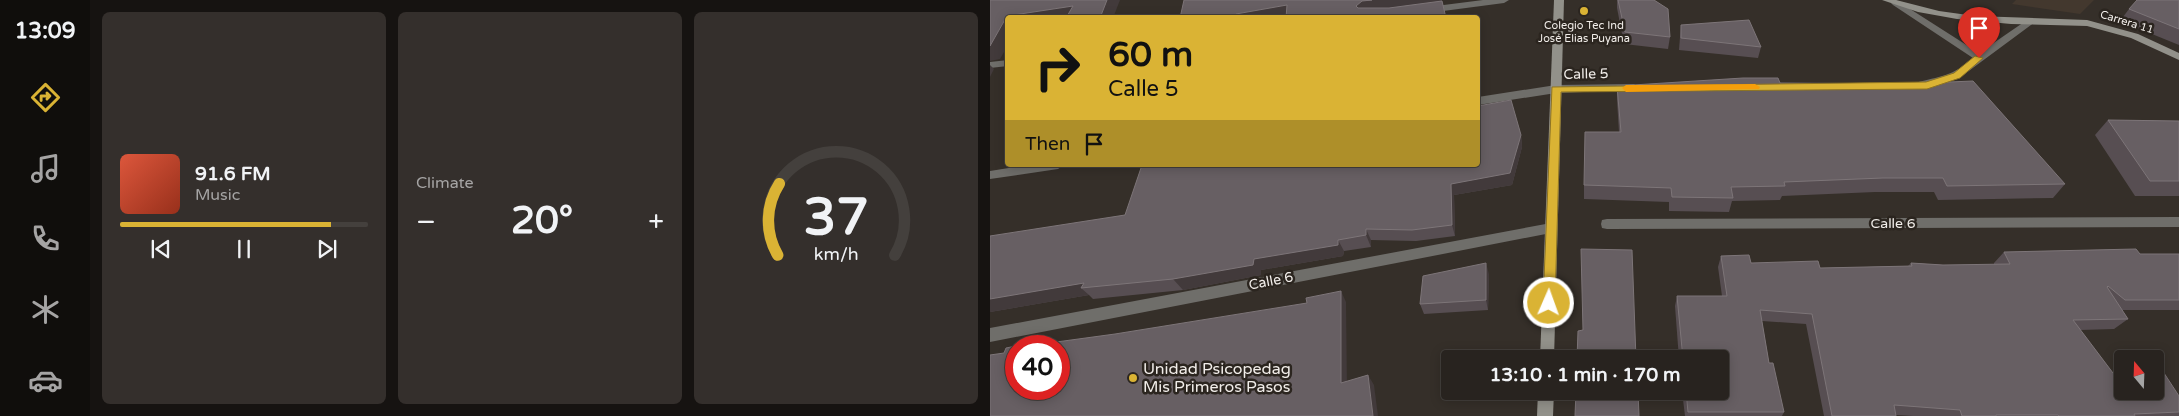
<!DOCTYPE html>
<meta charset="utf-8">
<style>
:root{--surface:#28231f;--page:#342f2c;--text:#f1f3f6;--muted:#a5a4a4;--line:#44403d;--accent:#dab334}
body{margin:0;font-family:"Varela Round",sans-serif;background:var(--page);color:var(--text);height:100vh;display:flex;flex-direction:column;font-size:19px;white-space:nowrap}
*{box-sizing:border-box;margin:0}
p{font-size:16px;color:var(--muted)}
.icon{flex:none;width:28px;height:28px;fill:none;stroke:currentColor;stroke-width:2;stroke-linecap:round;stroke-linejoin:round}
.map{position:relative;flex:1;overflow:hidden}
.sheet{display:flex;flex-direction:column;gap:12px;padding:12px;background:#161311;width:900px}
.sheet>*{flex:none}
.guide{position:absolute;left:15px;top:15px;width:475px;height:152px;border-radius:5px;box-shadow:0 2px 12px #0003,0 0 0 1px var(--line);background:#dab334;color:#111;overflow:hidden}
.needle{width:32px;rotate:341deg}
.controls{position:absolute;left:1124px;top:350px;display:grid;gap:10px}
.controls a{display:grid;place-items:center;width:50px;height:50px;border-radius:5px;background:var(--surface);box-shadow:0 2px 12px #0003,0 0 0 1px var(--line);font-size:25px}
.speed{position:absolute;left:15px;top:335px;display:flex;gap:10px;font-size:25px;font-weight:700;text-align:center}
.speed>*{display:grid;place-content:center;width:65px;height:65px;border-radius:50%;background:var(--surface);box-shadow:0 2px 12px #0003,0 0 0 1px var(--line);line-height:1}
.speed .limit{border:8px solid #d22;background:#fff;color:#111}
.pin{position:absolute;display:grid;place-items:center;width:42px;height:42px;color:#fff;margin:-51px -21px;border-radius:50% 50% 50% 0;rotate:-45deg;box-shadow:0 0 5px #0007}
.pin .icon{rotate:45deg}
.me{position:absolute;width:55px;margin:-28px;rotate:2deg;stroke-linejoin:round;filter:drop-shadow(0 0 4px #0008)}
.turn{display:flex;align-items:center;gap:18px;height:105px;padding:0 20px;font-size:22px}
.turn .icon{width:65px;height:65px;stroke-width:2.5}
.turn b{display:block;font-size:35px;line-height:42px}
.then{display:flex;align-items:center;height:48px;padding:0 20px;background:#0003;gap:10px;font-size:19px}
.big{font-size:38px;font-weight:700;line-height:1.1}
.sheet .tile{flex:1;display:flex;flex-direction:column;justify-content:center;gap:8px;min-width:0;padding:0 18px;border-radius:8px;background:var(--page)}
.sheet .dial{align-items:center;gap:0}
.dial svg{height:130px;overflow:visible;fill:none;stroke:var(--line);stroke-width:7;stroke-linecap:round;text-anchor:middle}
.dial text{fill:var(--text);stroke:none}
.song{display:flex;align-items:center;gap:15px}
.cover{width:60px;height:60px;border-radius:8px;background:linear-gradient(135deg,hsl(10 70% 55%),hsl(10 70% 35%))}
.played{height:5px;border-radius:2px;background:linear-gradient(90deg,var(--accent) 85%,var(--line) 85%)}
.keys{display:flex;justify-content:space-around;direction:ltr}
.heat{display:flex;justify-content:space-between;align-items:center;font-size:28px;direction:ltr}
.sheet .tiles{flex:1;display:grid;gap:12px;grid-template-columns:repeat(3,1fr)}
.trip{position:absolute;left:451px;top:350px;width:288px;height:50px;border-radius:5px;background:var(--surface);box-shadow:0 2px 12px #0003,0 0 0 1px var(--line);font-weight:700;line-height:50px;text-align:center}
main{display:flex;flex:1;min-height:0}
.tab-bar{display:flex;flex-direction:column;width:90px;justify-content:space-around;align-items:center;background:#100e0c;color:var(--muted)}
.tab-bar .icon{width:35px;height:35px}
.tab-bar .selected{color:var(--accent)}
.tab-bar b{font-size:22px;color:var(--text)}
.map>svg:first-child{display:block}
.built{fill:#43382e}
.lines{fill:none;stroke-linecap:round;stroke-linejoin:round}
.street{fill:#6f6e6a;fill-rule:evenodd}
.secondary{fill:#92918a;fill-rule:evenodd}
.wall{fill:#574e52}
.shaded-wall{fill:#423a3b}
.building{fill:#675f63;stroke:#7d7578}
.route{fill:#dab334;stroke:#8e7422}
.slow{fill:#f59e0b}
.poi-dot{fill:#dab334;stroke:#2b251f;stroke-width:2}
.labels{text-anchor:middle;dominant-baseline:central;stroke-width:5;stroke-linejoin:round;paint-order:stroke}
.far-street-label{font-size:11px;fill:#f1ede9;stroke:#2b251f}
.far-poi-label{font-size:11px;fill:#f1ede9;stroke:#2b251f}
.street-label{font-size:14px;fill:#f1ede9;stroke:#2b251f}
.near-poi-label{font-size:16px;fill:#f1ede9;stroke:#2b251f;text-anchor:start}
</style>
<main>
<nav class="tab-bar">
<b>13:09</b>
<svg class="icon selected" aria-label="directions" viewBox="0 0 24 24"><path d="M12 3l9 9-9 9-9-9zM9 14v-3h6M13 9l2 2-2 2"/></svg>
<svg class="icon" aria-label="music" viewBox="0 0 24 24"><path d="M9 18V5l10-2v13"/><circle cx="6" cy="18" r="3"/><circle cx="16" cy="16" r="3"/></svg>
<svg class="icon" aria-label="phone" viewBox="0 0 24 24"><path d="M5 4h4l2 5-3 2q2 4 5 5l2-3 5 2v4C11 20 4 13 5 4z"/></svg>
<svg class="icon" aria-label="climate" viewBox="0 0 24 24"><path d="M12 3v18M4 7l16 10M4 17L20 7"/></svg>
<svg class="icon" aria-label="car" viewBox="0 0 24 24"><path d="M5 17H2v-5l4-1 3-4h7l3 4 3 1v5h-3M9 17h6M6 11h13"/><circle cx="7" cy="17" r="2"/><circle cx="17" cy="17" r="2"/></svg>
</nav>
<section class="sheet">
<div class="tiles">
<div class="tile">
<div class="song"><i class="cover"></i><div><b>91.6 FM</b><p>Music</p></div></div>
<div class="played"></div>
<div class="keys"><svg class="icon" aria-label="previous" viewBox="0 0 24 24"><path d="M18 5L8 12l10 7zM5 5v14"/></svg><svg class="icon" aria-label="pause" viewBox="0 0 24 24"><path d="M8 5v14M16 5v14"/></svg><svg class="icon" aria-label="next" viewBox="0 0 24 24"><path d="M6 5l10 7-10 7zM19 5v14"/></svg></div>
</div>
<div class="tile"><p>Climate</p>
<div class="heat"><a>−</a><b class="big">20°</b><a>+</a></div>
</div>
<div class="tile dial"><svg viewBox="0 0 100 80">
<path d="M14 69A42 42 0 1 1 86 69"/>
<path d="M14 69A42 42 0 0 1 15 25" stroke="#dab334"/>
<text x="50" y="56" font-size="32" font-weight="700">37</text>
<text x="50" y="72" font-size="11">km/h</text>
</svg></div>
</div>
</section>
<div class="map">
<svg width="1189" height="416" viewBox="0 0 1189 416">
<rect width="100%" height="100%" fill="#352f29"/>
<!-- built -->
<polygon class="built" points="1026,0 1104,0 1090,14 1022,4"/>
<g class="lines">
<!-- street -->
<g class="street">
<polygon points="493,0 519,0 514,3 438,13 433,10 438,7"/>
<path d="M906 0 989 53 1037 20 1040 19 1045 22 972 76 949 85 929 88 924 85 925 83C950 76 962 77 983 58L903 5 901 3Z"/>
<polygon points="18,60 18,66 0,68 0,62"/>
<polygon points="644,84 649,88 648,90 566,93 488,105 488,97 566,85"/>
<polygon points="38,165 74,165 68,169 0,179 0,171"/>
<polygon points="1189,217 1189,227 617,229 612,228 611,224 612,220 617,219"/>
<polygon points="561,223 566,224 567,228 566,232 561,233 0,342 0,328"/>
</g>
<!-- secondary -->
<g class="secondary">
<polygon points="564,0 574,0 564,359 550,359"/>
<polygon points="892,0 906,0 949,11 985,16 1097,20 1148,34 1189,53 1189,60 1141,38 1097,26 1021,24 967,19 928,12"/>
<polygon points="548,391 564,391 563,416 547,416"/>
</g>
</g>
<!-- wall -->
<g class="wall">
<polygon points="627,0 664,0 680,37 678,49 634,44 627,8"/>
<polygon points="1189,0 1189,45 1130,21 1139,9"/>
<polygon points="691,25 771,47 768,58 689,50 690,37"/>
<polygon points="790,83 1075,184 1063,198 948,200 944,192 885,192 792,196 790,200 742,201 739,212 679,211 679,202 594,199 594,185 629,132 627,100 627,86"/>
<polygon points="1118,120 1189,121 1189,196 1145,196 1105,135"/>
<polygon points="531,135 532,147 522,185 464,195 465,236 426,241 381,240 381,247 354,251 353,256 271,270 271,275 193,290 103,299 99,295 0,312 135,215"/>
<polygon points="1014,252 1150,254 1189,254 1189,310 1132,310 1138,319 1124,329 1090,330 1123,373 1189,396 1189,416 923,416 906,415 906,416 834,416 816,324 772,321 779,363 794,412 792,416 695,416 692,391 730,391 730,359 689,359 685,306 687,296 732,296 728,267 731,256 761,263 830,268 918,266 921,263 953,265 1004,265 1004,263"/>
<polygon points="499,274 498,310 434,314 430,304"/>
</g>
<!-- shaded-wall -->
<g class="shaded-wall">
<polygon points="117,0 130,0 123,18 110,18"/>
<polygon points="382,0 452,0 452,3 371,18 366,6 372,1"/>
<polygon points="297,5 301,18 245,18 246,14"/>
<polygon points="83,6 91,18 18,18 18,45 10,59 0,61 0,46 17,16"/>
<polygon points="0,65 4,69 0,77"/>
<polygon points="531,135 532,147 522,185 464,195 465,236 462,225 461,184"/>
<polygon points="376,229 381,240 381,247 376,235"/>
<polygon points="348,240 354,251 353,256 271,270 271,275 193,290 183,279 264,259"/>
<polygon points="496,263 499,274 498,310 496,300"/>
<polygon points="94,283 91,288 99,295 0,312 0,299"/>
<polygon points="351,291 356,302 357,392 351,383"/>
<polygon points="378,375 384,385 388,416 383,416"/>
</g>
<!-- building -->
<g class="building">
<polygon points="0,0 117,0 110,18 76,18 83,6 17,16 0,46"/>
<polygon points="194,0 382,0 372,1 366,6 368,8 399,8 452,1 456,18 296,18 297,5 246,14 245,18 190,18"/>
<polygon points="628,0 664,0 678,9 680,37 635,32"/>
<polygon points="1147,0 1189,0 1189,29 1139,9"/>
<polygon points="759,20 771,47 691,38 691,25"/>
<polygon points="753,78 788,78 790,83 912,84 983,81 1075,184 957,186 953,178 893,178 794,182 795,186 741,187 743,198 682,197 681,188 594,185 595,132 631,132 627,86"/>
<polygon points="521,100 531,135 520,173 461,184 462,225 422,230 376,229 376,235 348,240 348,245 264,259 263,265 183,279 91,288 94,283 0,299 0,236 135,215 152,165 488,165 488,106"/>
<polygon points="1118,120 1189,121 1189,181 1160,181"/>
<polygon points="591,249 642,250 646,359 587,359 588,331 593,330"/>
<polygon points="1146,249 1150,254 1189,254 1189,300 1135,300 1118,286 1117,287 1138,319 1083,320 1123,373 1132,372 1132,391 1165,391 1165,371 1172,370 1189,396 1189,412 1144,414 1145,416 1069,416 1068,415 1006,415 1006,416 972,416 970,410 904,405 906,416 842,416 822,314 770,310 779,363 783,363 794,412 698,412 696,391 730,391 730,359 693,359 687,296 737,296 731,256 759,255 761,263 828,261 830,268 922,266 921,263 953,265 1020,264 1014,252"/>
<polygon points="496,263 496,300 430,304 433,276"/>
<polygon points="351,291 351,383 378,375 383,416 0,416 0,355 14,353 16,348 26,346 26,389 69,389 69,346 27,346 60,341 59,343 125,334 317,303 316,298"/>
<polygon points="586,391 648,391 649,416 585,416"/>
</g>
<!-- route -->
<polygon class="route" points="985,56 993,58 970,78 937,89 571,92 565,303 563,307 555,307 553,303 562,87 936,82 964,73"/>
<!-- slow -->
<polygon class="slow" points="765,84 770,87 769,89 636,92 632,88 636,85"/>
<!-- markers -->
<g class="poi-dot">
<circle cx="594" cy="11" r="5"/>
<circle cx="143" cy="378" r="5"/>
</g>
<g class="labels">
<!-- far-street labels -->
<g class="far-street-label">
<text transform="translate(1137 22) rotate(17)">Carrera 11</text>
</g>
<!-- far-poi labels -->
<g class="far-poi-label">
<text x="594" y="25">Colegio Tec Ind<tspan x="594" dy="13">José Elias Puyana</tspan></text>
</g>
<!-- street labels -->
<g class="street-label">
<text transform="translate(596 74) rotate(-1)">Calle 5</text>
<text x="903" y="223">Calle 6</text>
<text transform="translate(281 281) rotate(-11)">Calle 6</text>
</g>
<!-- near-poi labels -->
<g class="near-poi-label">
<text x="153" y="369">Unidad Psicopedag<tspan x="153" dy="18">Mis Primeros Pasos</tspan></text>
</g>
</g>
</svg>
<div class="controls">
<a><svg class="needle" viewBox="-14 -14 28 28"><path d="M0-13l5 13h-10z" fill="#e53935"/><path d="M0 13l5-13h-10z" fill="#a5a4a4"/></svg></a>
</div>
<div class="speed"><div class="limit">40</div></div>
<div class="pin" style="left:989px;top:58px;background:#d93025"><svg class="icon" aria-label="arrive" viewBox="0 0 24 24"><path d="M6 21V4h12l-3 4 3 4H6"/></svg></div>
<svg class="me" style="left:559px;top:303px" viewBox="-20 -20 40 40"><circle r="17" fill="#dab334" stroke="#fff" stroke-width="3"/><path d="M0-11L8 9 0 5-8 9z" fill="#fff"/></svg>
<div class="trip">13:10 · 1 min · 170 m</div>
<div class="guide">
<div class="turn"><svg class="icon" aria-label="right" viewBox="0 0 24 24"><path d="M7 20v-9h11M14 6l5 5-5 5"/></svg><div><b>60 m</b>Calle 5</div></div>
<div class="then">Then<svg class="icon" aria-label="arrive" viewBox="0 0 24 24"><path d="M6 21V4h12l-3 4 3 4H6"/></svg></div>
</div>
</div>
</main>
